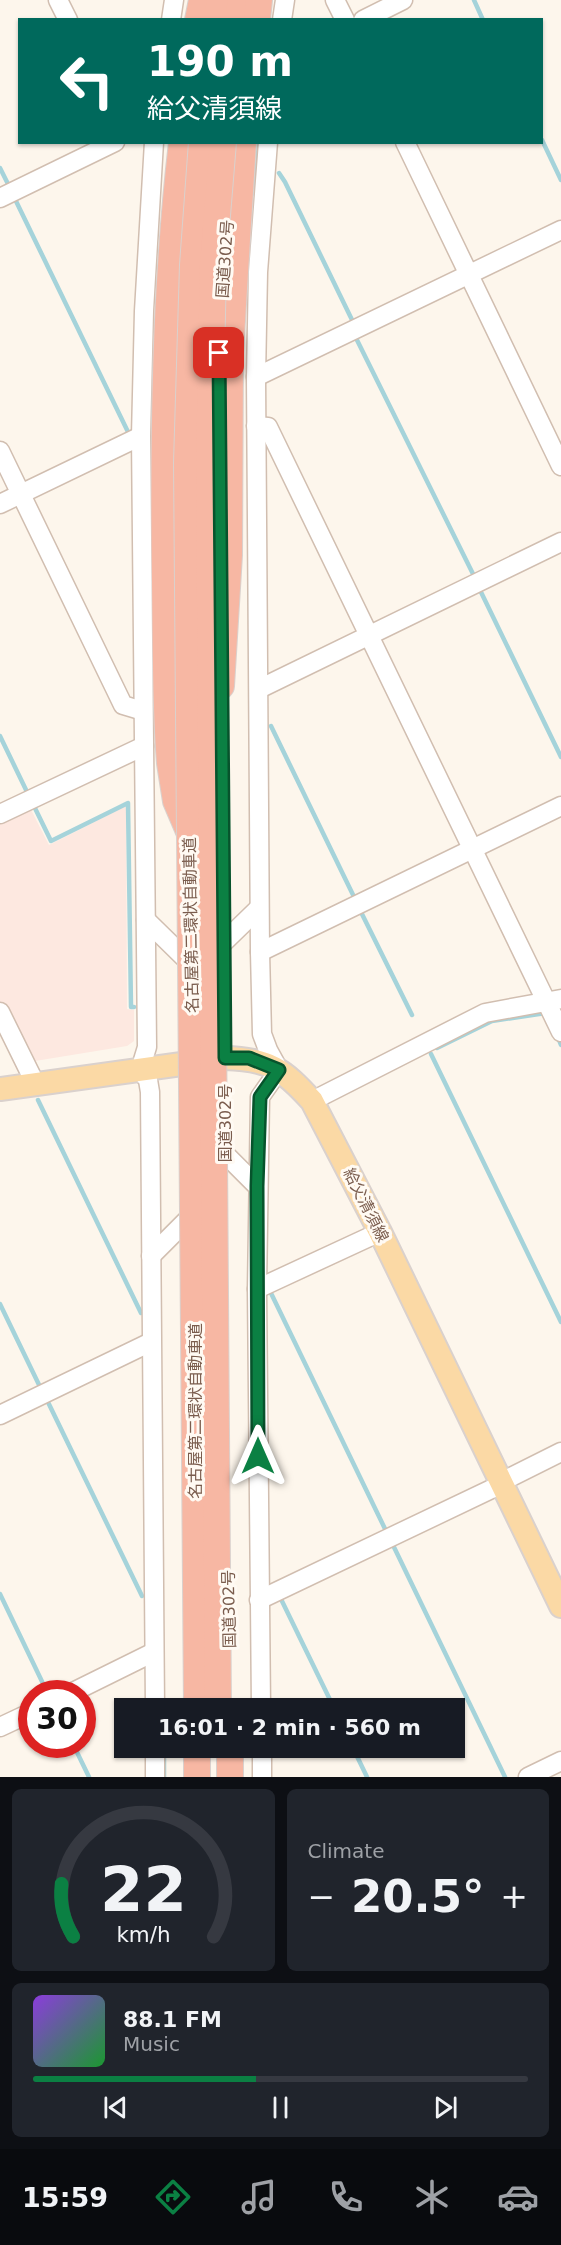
<!DOCTYPE html>
<meta charset="utf-8">
<style>
:root{--surface:#171b24;--page:#20242c;--text:#f1f3f6;--muted:#9ea1a6;--line:#363941;--accent:#0b8043}
body{margin:0;font-family:"DejaVu Sans","Noto Sans JP",sans-serif;background:var(--page);color:var(--text);height:100vh;display:flex;flex-direction:column;font-size:22px;white-space:nowrap}
*{box-sizing:border-box;margin:0}
p{font-size:20px;color:var(--muted)}
.icon{flex:none;width:33px;height:33px;fill:none;stroke:currentColor;stroke-width:2;stroke-linecap:round;stroke-linejoin:round}
.map{position:relative;height:1777px;overflow:hidden}
.side{display:flex;flex-direction:column;gap:12px;padding:12px;background:#0d0f14;flex:1}
.side>*{flex:none}
.guide{position:absolute;left:18px;top:18px;width:525px;height:126px;border-radius:0px;box-shadow:0 2px 4px #0004;background:#00695c;color:#fff;overflow:hidden}
.speed{position:absolute;left:18px;top:1680px;display:flex;gap:12px;font-size:30px;font-weight:700;text-align:center}
.speed>*{display:grid;place-content:center;width:78px;height:78px;border-radius:50%;background:var(--surface);box-shadow:0 2px 4px #0004;line-height:1}
.speed .limit{border:9px solid #d22;background:#fff;color:#111}
.pin{position:absolute;display:grid;place-items:center;width:51px;height:51px;color:#fff;margin:-26px;border-radius:12px;box-shadow:0 3px 9px #0006}
.me{position:absolute;width:66px;margin:-33px;rotate:0deg;stroke-linejoin:round;filter:drop-shadow(0 0 4px #0008)}
.turn{display:flex;align-items:center;gap:21px;height:126px;padding:0 30px;font-size:27px}
.turn .icon{width:78px;height:78px;stroke-width:2.5}
.turn b{display:block;font-size:42px;line-height:51px}
.big{font-size:45px;font-weight:600;line-height:1.1}
.side .tile{flex:1;display:flex;flex-direction:column;justify-content:center;gap:9px;min-width:0;padding:0 21px;border-radius:9px;background:var(--page)}
.side .dial{align-items:center;gap:0}
.dial svg{height:156px;overflow:visible;fill:none;stroke:var(--line);stroke-width:7;stroke-linecap:round;text-anchor:middle}
.dial text{fill:var(--text);stroke:none}
.song{display:flex;align-items:center;gap:18px}
.cover{width:72px;height:72px;border-radius:9px;background:linear-gradient(135deg,hsl(270 70% 55%),hsl(130 70% 35%))}
.played{height:6px;border-radius:3px;background:linear-gradient(90deg,var(--accent) 45%,var(--line) 45%)}
.keys{display:flex;justify-content:space-around;direction:ltr}
.heat{display:flex;justify-content:space-between;align-items:center;font-size:33px;direction:ltr}
.side .tiles{flex:1;display:grid;gap:12px;grid-template-columns:1fr 1fr}
.tile:last-child{grid-column:span 2}
.trip{position:absolute;left:114px;top:1698px;width:351px;height:60px;border-radius:0px;background:var(--surface);box-shadow:0 2px 4px #0004;font-weight:600;line-height:60px;text-align:center}
.dock{display:flex;height:96px;justify-content:space-around;align-items:center;background:#090b0e;color:var(--muted)}
.dock .icon{width:42px;height:42px}
.dock .current{color:var(--accent)}
.dock b{font-size:27px;color:var(--text)}
.map>svg:first-child{display:block}
.commercial{fill:#fde8e0}
.lines{fill:none;stroke-linecap:round;stroke-linejoin:round}
.stream{stroke:#a5d3da;stroke-width:4.5}
.minor-casing{stroke:#d1beb0;stroke-width:21}
.major-casing{stroke:#dad1cd;stroke-width:26}
.highway-casing{stroke:#dad1cd;stroke-width:28}
.minor{stroke:#fff;stroke-width:18}
.major{stroke:#fbd9a5;stroke-width:22}
.highway{stroke:#f7b7a3;stroke-width:26}
.highway-bridge-casing{stroke:#dad1cd;stroke-width:28;stroke-linecap:butt}
.highway-bridge{stroke:#f7b7a3;stroke-width:26}
.route-casing{stroke:#07532c;stroke-width:15}
.route{stroke:#0b8043;stroke-width:10}
.labels{text-anchor:middle;dominant-baseline:central;stroke-width:6;stroke-linejoin:round;paint-order:stroke}
.street-label{font-size:16px;fill:#7a5c4d;stroke:#fffaf3}
</style>
<div class="map">
<svg width="561" height="1777" viewBox="0 0 561 1777">
<rect width="100%" height="100%" fill="#fdf6ec"/>
<!-- commercial -->
<polygon class="commercial" points="28,804 49,845 126,806 127,1009 134,1010 134,1041 127,1046 29,1062 0,1003 0,818"/>
<g class="lines">
<!-- stream -->
<g class="stream">
<polyline points="474,0 483,20"/>
<polyline points="542,140 561,180"/>
<polyline points="0,168 10,188"/>
<polyline points="279,173 285,182 354,324"/>
<polyline points="255,194 259,142"/>
<polyline points="14,197 129,434"/>
<polyline points="356,338 475,578"/>
<polyline points="480,590 561,757"/>
<polyline points="271,726 356,901"/>
<polyline points="0,736 28,794"/>
<polyline points="32,802 51,841 128,803 131,1007 134,1007"/>
<polyline points="361,912 412,1015"/>
<polyline points="557,1035 561,1045"/>
<polyline points="437,1048 492,1021 546,1013 546,1014"/>
<polyline points="431,1054 561,1322"/>
<polyline points="38,1100 141,1313"/>
<polyline points="269,1289 387,1533"/>
<polyline points="0,1304 42,1391"/>
<polyline points="46,1398 142,1596"/>
<polyline points="392,1543 505,1777"/>
<polyline points="0,1594 48,1694"/>
<polyline points="280,1597 334,1708"/>
<polyline points="73,1744 89,1777"/>
<polyline points="164,1748 164,1777"/>
<polyline points="353,1748 367,1777"/>
</g>
<!-- minor casing -->
<g class="minor-casing">
<g id="minor">
<polyline points="58,0 68,20"/>
<polyline points="335,0 345,20"/>
<polyline points="171,20 174,0"/>
<polyline points="282,20 285,0"/>
<polyline points="363,20 403,0"/>
<polyline points="154,142 144,311 141,436 147,1047 140,1070 148,1080 150,1092 155,1708"/>
<polyline points="405,142 561,466"/>
<polyline points="0,198 115,142"/>
<polyline points="256,377 561,230"/>
<polyline points="256,426 268,427 561,1032"/>
<polyline points="0,451 123,705 143,711"/>
<polyline points="0,504 141,436"/>
<polyline points="259,689 561,542"/>
<polyline points="0,814 144,746"/>
<polyline points="146,920 195,968"/>
<polyline points="224,942 259,908"/>
<polyline points="260,952 561,806"/>
<polyline points="0,1012 35,1083"/>
<polyline points="312,1101 485,1013 561,999"/>
<polyline points="225,1154 257,1186"/>
<polyline points="151,1256 197,1210"/>
<polyline points="257,1289 380,1232"/>
<polyline points="0,1415 151,1342"/>
<polyline points="501,1482 561,1452"/>
<polyline points="259,1600 502,1484"/>
<polyline points="69,1694 154,1652"/>
<polyline points="261,1708 257,1289 260,1097 279,1070 268,1050 262,1034 260,952 256,377 258,272 268,142"/>
<polyline points="0,1727 32,1712"/>
<polyline points="155,1748 155,1777"/>
<polyline points="262,1748 262,1777"/>
<polyline points="528,1777 561,1761"/>
</g>
</g>
<!-- major casing -->
<g class="major-casing">
<path id="major" d="M0 1089 225 1058C269 1059 283 1069 312 1101L380 1232 561 1606"/>
</g>
<!-- highway casing -->
<g class="highway-casing">
<g id="highway">
<polyline points="198,20 202,0"/>
<polyline points="217,20 220,0"/>
<polyline points="238,20 241,0"/>
<polyline points="257,20 259,0"/>
<path d="M182 142C165 289 163 435 165 582 166 642 165 703 170 763L176 801 191 836"/>
<polyline points="221,686 229,555 230,353 243,142"/>
<polyline points="197,1748 197,1777"/>
<polyline points="230,1748 230,1777"/>
</g>
</g>
<!-- minor -->
<use href="#minor" class="minor"/>
<!-- major -->
<use href="#major" class="major"/>
<!-- highway -->
<use href="#highway" class="highway"/>
<!-- highway-bridge casing -->
<g class="highway-bridge-casing">
<g id="highway-bridge">
<polyline points="197,1708 187,463 193,265 202,142"/>
<polyline points="218,1708 209,464 213,264 223,142"/>
</g>
</g>
<!-- highway-bridge -->
<use href="#highway-bridge" class="highway-bridge"/>
</g>
<g class="lines">
<!-- route casing -->
<g class="route-casing">
<polyline id="route" points="219,353 225,1058 249,1058 279,1070 260,1097 257,1186 258,1456"/>
</g>
<!-- route -->
<use href="#route" class="route"/>
</g>
<g class="labels">
<!-- street labels -->
<g class="street-label">
<text transform="translate(225 259) rotate(-86)">国道302号</text>
<text transform="translate(191 925) rotate(-91)">名古屋第二環状自動車道</text>
<text transform="translate(225 1123) rotate(-90)">国道302号</text>
<text transform="translate(366 1205) rotate(63)">給父清須線</text>
<text transform="translate(195 1411) rotate(-90)">名古屋第二環状自動車道</text>
<text transform="translate(229 1609) rotate(-91)">国道302号</text>
</g>
</g>
</svg>
<div class="speed"><div class="limit">30</div></div>
<div class="pin" style="left:219px;top:353px;background:#d93025"><svg class="icon" aria-label="arrive" viewBox="0 0 24 24"><path d="M6 21V4h12l-3 4 3 4H6"/></svg></div>
<svg class="me" style="left:258px;top:1456px" viewBox="-20 -20 40 40"><path d="M0-17L14 15 0 8-14 15z" fill="#0b8043" stroke="#fff" stroke-width="4"/></svg>
<div class="trip">16:01 · 2 min · 560 m</div>
<div class="guide">
<div class="turn"><svg class="icon" aria-label="left" viewBox="0 0 24 24"><path d="M17 20v-9H6M10 6l-5 5 5 5"/></svg><div><b>190 m</b>給父清須線</div></div>
</div>
</div>
<section class="side">
<div class="tiles">
<div class="tile dial"><svg viewBox="0 0 100 80">
<path d="M14 69A42 42 0 1 1 86 69"/>
<path d="M14 69A42 42 0 0 1 8 42" stroke="#0b8043"/>
<text x="50" y="56" font-size="32" font-weight="700">22</text>
<text x="50" y="72" font-size="11">km/h</text>
</svg></div>
<div class="tile"><p>Climate</p>
<div class="heat"><a>−</a><b class="big">20.5°</b><a>+</a></div>
</div>
<div class="tile">
<div class="song"><i class="cover"></i><div><b>88.1 FM</b><p>Music</p></div></div>
<div class="played"></div>
<div class="keys"><svg class="icon" aria-label="previous" viewBox="0 0 24 24"><path d="M18 5L8 12l10 7zM5 5v14"/></svg><svg class="icon" aria-label="pause" viewBox="0 0 24 24"><path d="M8 5v14M16 5v14"/></svg><svg class="icon" aria-label="next" viewBox="0 0 24 24"><path d="M6 5l10 7-10 7zM19 5v14"/></svg></div>
</div>
</div>
</section>
<nav class="dock">
<b>15:59</b>
<svg class="icon current" aria-label="directions" viewBox="0 0 24 24"><path d="M12 3l9 9-9 9-9-9zM9 14v-3h6M13 9l2 2-2 2"/></svg>
<svg class="icon" aria-label="music" viewBox="0 0 24 24"><path d="M9 18V5l10-2v13"/><circle cx="6" cy="18" r="3"/><circle cx="16" cy="16" r="3"/></svg>
<svg class="icon" aria-label="phone" viewBox="0 0 24 24"><path d="M5 4h4l2 5-3 2q2 4 5 5l2-3 5 2v4C11 20 4 13 5 4z"/></svg>
<svg class="icon" aria-label="climate" viewBox="0 0 24 24"><path d="M12 3v18M4 7l16 10M4 17L20 7"/></svg>
<svg class="icon" aria-label="car" viewBox="0 0 24 24"><path d="M5 17H2v-5l4-1 3-4h7l3 4 3 1v5h-3M9 17h6M6 11h13"/><circle cx="7" cy="17" r="2"/><circle cx="17" cy="17" r="2"/></svg>
</nav>
